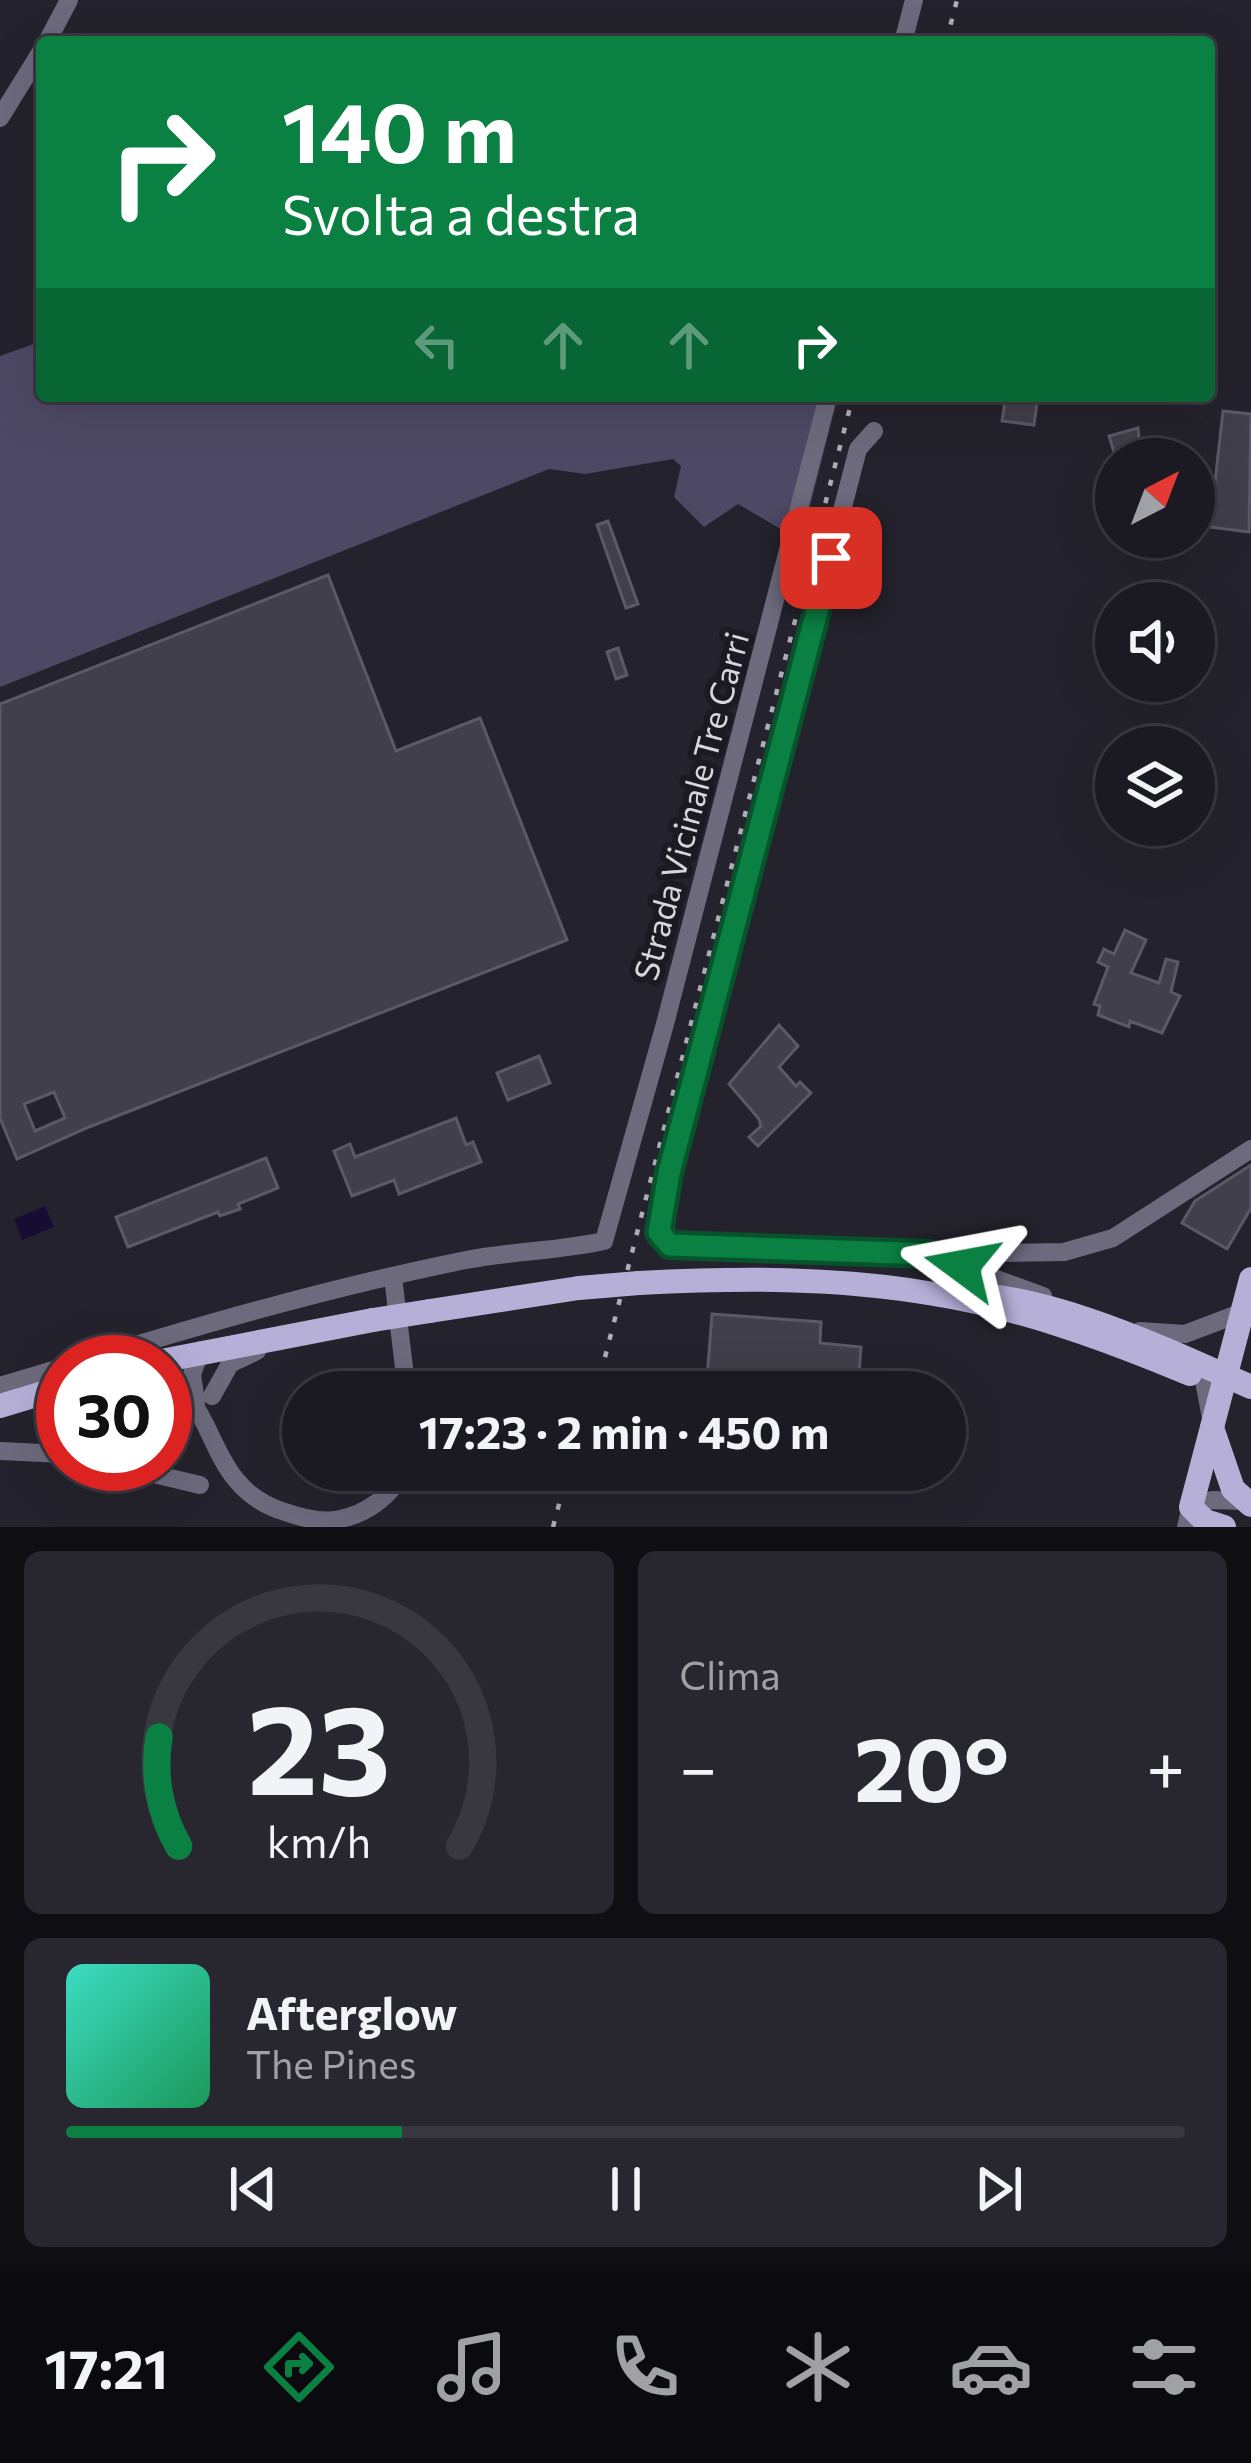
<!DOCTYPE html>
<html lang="it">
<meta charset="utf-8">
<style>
:root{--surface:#1b1a22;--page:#28272f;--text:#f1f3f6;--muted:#a0a1a5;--line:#393840;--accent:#0b8043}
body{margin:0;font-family:Commissioner,sans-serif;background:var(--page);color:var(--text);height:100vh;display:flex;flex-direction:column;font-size:45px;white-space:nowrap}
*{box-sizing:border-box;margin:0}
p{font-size:39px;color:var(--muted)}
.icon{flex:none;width:66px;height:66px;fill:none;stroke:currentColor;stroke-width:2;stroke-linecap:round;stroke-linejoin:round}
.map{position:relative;height:1527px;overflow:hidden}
.drawer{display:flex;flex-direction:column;gap:24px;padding:24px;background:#0f0e13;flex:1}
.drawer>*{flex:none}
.hud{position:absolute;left:36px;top:36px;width:1179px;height:366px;border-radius:12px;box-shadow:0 12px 48px #0002,0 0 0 3px var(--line);background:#0b8043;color:#fff;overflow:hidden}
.needle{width:78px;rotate:42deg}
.fabs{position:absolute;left:1095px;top:438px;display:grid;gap:24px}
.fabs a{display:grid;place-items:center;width:120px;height:120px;border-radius:50%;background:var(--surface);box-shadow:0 12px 48px #0002,0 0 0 3px var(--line);font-size:60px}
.speed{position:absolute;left:36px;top:1335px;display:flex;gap:24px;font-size:60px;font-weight:700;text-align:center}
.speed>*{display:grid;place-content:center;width:156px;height:156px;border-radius:50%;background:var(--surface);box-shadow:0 12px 48px #0002,0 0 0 3px var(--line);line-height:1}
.speed .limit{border:18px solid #d22;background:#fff;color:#111}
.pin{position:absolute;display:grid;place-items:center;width:102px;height:102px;color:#fff;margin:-51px;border-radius:24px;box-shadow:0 6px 18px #0006}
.me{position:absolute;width:132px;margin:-66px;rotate:283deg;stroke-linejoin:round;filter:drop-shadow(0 0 9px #0008)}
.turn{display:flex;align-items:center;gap:42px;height:252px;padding:0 48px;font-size:54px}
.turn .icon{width:156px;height:156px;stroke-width:2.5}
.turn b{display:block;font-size:84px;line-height:102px}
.lanes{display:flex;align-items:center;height:114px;padding:0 48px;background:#0003;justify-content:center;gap:60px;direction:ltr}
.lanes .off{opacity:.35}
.big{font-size:90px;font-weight:700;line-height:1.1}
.drawer .card{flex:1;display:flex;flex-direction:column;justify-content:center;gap:18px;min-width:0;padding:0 42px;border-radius:18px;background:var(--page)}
.drawer .dial{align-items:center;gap:0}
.dial svg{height:312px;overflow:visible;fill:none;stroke:var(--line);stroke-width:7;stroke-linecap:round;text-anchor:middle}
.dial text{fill:var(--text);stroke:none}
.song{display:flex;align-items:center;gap:36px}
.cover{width:144px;height:144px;border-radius:18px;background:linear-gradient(135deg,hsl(170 70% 55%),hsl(150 70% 35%))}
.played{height:12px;border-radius:6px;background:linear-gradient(90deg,var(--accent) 30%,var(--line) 30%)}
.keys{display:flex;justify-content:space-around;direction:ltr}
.heat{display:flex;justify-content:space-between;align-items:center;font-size:66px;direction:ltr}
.drawer .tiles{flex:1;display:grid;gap:24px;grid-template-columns:1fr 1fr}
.card:last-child{grid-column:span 2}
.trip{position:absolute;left:282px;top:1371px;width:684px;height:120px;border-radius:60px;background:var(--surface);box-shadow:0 12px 48px #0002,0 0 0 3px var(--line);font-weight:700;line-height:120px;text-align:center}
.dock{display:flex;height:192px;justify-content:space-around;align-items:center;background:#0b0a0e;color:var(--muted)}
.dock .icon{width:84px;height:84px}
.dock .current{color:var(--accent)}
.dock b{font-size:54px;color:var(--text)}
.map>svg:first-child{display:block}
.green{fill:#4d4964}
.water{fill:#170d32}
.building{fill:#403f4a;stroke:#5b5965;stroke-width:3;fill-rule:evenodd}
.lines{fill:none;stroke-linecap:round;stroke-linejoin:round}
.minor{stroke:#6d6a7e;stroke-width:18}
.major{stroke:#b6b0d9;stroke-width:24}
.rail{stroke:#aeadb5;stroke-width:4.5;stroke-dasharray:6 12;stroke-linecap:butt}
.major-bridge{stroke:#b6b0d9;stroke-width:24}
.route-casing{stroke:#07532c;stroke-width:30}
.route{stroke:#0b8043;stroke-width:21}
.labels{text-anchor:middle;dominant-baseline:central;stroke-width:12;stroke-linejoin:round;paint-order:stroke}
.street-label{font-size:33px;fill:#d7d6dd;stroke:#1b1a23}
</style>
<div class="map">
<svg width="1251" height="1527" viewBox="0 0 1251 1527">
<rect width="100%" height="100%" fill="#24232d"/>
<!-- green -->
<polygon class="green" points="42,341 42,396 838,396 801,541 738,504 704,527 674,497 681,466 673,459 585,474 549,469 0,687 0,356"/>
<!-- water -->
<polygon class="water" points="45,1206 54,1227 22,1240 14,1219"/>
<!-- building -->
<g class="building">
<polygon points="1006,396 1038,396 1034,425 1002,421"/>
<polygon points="1223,411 1251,414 1249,532 1210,527"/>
<polygon points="1138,428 1140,448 1114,452 1109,436"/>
<polygon points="608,521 638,604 626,608 597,525"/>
<path d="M328 575 396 751 480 718 567 940 89 1127 17 1159 0 1118V704ZM54 1092 65 1118 35 1131 24 1104Z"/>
<polygon points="618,648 627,675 616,679 607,652"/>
<polygon points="1125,930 1146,940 1131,973 1159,983 1166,959 1178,962 1171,992 1180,996 1162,1033 1130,1021 1129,1027 1098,1015 1100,1006 1094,1004 1108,967 1098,962 1104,949 1114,954"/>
<polygon points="779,1025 798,1046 779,1067 796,1086 800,1082 811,1093 758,1146 749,1137 761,1126 759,1119 729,1084"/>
<polygon points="539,1056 550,1083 508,1100 497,1073"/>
<polygon points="456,1118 466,1145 473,1142 481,1162 399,1194 394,1180 352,1196 334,1151 350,1144 355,1157"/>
<polygon points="266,1158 278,1188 238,1204 240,1209 220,1216 218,1212 128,1247 116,1217"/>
<polygon points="1251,1165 1251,1208 1227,1249 1182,1223 1195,1201"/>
<polygon points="712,1314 821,1322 820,1343 861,1347 859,1374 818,1370 816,1392 706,1392"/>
</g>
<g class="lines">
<!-- minor -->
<g class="minor">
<polyline points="47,42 69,0"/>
<polyline points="903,42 914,0"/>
<polyline points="0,118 42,50"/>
<path d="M874 431 858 449 661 1207C659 1223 656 1235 670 1245L929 1254 1064 1252 1113 1238 1251 1149"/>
<polyline points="939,1258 1043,1296"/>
<polyline points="393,1277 407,1392"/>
<polyline points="1140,1331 1185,1334 1243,1312"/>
<polyline points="1190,1361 1204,1381 1211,1418"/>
<path d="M80 1362C207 1323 336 1286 466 1260 512 1251 559 1251 604 1241L665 1024 828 396"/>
<path d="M165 1379C221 1406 204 1487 285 1512 302 1518 322 1523 340 1519 367 1514 392 1495 404 1470"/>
<polyline points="0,1386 63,1367"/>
<polyline points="212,1396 230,1364 257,1351"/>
<polyline points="196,1403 192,1374 201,1350"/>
<polyline points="0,1451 63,1454"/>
<polyline points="111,1464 200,1485"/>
<polyline points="1186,1527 1191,1507 1212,1500 1243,1501"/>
</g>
<!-- major -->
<g class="major">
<path d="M639 1283C738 1278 836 1277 934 1294 1022 1308 1109 1340 1190 1374"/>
<polyline points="430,1311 579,1288"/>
<polyline points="156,1362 373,1320"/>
<polyline points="0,1406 63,1387"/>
<polyline points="1212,1428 1233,1489 1251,1505"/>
<polyline points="1224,1527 1205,1521 1191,1507 1251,1279"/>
</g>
<!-- rail -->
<g class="rail">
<polyline points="946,42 957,0"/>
<polyline points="596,1392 853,396"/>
<polyline points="553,1527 568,1470"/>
</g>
<!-- major-bridge -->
<g class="major-bridge">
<polyline points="579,1288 639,1283"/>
<path d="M941 1295C1032 1285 1168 1350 1251 1387"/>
<polyline points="373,1320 430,1311"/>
</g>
</g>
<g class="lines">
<!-- route casing -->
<g class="route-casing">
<polyline id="route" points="831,558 669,1173 659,1232 670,1245 929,1254 962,1266"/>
</g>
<!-- route -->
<use href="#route" class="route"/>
</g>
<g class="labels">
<!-- street labels -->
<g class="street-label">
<text transform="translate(690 806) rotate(-75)">Strada Vicinale Tre Carri</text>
</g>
</g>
</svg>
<div class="fabs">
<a><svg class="needle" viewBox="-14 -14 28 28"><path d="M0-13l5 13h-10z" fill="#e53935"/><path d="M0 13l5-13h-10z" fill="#a0a1a5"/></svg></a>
<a><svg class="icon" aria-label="sound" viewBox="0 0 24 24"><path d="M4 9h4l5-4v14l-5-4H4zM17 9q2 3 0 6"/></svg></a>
<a><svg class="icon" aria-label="layers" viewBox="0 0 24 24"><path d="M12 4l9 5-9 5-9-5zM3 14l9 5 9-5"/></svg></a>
</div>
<div class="speed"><div class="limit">30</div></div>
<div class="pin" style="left:831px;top:558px;background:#d93025"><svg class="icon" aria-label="arrive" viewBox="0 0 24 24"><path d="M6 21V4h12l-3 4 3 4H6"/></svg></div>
<svg class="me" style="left:962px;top:1266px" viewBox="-20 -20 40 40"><path d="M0-17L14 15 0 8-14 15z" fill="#0b8043" stroke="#fff" stroke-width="4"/></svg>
<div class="trip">17:23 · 2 min · 450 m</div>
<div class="hud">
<div class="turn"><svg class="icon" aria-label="right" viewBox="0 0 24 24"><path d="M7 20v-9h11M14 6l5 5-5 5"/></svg><div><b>140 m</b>Svolta a destra</div></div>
<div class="lanes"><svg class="icon off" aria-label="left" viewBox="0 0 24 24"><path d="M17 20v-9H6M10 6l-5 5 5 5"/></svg><svg class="icon off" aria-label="ahead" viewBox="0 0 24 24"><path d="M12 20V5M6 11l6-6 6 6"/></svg><svg class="icon off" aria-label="ahead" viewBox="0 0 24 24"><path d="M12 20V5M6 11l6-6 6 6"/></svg><svg class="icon" aria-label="right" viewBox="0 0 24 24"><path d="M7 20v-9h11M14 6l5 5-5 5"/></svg></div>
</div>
</div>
<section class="drawer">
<div class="tiles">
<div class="card dial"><svg viewBox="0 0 100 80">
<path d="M14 69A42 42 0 1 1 86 69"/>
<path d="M14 69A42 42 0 0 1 9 41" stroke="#0b8043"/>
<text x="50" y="56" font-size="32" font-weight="700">23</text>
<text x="50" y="72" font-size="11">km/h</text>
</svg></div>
<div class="card"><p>Clima</p>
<div class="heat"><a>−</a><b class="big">20°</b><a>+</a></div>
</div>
<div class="card">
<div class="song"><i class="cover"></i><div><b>Afterglow</b><p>The Pines</p></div></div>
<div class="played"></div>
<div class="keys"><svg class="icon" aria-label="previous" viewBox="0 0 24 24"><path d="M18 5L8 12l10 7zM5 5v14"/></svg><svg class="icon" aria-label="pause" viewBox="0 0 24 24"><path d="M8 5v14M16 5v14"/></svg><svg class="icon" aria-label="next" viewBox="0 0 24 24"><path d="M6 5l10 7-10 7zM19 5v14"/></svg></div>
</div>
</div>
</section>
<nav class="dock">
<b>17:21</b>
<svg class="icon current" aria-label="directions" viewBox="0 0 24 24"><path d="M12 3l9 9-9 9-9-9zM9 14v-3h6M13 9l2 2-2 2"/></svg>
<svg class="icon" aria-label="music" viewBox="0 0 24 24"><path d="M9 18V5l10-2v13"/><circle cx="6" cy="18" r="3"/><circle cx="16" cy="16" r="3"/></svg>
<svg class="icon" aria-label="phone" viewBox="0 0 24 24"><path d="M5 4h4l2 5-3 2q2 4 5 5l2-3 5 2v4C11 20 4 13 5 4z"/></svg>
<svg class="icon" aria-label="climate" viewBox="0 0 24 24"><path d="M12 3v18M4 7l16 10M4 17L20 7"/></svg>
<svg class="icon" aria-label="car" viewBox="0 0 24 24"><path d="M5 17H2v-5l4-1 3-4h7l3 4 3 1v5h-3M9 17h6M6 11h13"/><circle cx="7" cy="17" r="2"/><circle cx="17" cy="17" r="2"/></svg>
<svg class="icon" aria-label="filters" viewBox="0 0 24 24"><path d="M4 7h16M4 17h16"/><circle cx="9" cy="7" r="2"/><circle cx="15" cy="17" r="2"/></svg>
</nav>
